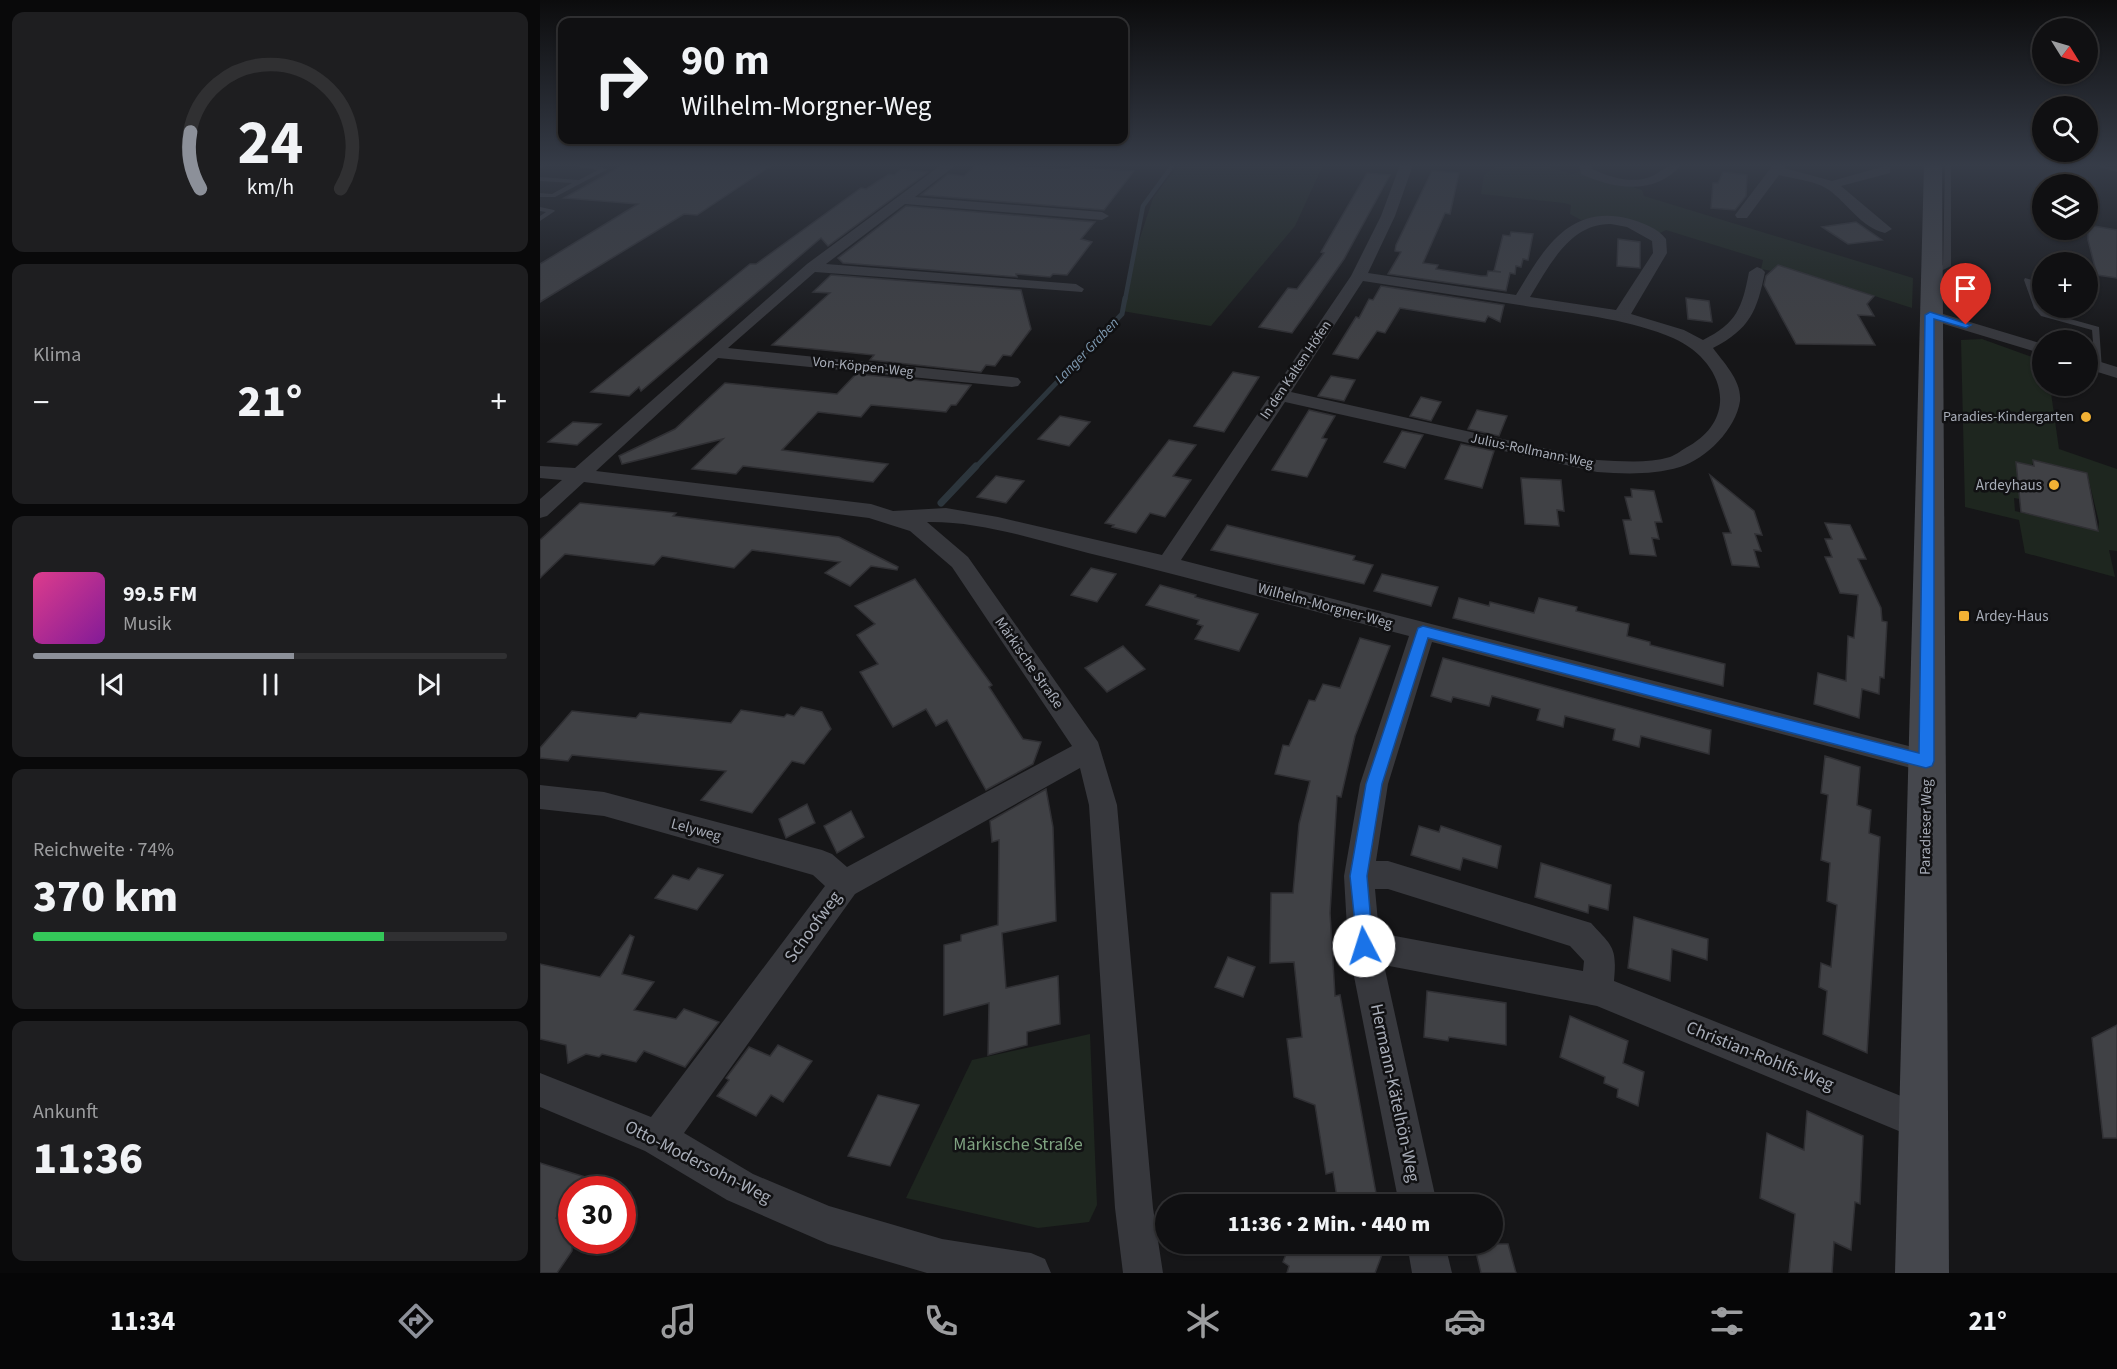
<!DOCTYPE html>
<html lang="de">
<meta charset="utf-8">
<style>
:root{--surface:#101012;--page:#1e1e20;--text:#f1f3f6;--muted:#9c9d9f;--line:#303032;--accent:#8c9099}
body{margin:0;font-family:"Source Sans 3",sans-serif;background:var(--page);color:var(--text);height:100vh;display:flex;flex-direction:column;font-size:22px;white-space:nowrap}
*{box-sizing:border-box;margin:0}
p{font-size:20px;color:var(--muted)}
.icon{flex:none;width:33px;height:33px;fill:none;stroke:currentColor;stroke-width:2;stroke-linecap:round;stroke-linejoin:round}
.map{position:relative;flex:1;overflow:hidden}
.sheet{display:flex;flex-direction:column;gap:12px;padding:12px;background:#09090a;width:540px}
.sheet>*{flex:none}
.hud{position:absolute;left:18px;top:18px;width:570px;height:126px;border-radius:12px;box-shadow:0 2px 4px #0004,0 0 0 2px var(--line);background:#101012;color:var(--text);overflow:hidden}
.needle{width:39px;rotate:127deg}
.buttons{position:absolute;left:1492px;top:18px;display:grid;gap:12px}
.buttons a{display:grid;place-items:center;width:66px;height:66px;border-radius:50%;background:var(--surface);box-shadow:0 2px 4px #0004,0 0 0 2px var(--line);font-size:30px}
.speed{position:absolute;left:18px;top:1176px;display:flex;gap:12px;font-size:30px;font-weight:700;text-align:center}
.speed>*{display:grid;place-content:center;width:78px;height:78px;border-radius:50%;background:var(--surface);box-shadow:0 2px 4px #0004,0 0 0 2px var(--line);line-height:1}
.speed .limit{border:9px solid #d22;background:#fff;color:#111}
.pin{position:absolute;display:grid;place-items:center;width:51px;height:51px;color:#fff;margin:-62px -26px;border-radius:50% 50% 50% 0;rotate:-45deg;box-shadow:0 0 6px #0007}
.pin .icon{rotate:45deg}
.me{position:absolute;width:66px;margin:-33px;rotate:355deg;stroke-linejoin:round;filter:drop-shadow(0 0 4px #0008)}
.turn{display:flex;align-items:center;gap:21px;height:126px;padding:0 24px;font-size:27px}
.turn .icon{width:78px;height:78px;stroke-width:2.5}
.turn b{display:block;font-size:42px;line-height:51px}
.big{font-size:45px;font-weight:800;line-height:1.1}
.sheet .widget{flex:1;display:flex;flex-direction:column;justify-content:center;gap:9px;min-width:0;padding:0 21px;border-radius:12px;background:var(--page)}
.sheet .dial{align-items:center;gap:0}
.dial svg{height:156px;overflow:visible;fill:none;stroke:var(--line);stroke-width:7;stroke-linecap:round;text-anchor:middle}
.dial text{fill:var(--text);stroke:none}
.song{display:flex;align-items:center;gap:18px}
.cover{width:72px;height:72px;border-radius:9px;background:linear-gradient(135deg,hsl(330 70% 55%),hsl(290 70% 35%))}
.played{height:6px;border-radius:3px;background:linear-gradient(90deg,var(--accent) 55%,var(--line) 55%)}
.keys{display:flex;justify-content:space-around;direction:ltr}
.heat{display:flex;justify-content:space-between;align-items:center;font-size:33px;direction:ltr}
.charge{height:9px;border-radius:4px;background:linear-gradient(90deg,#34c759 74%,var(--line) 0)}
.trip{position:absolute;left:615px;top:1194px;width:348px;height:60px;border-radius:30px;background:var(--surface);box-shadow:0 2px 4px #0004,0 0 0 2px var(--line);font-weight:800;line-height:60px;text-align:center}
.menu{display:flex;height:96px;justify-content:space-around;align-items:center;background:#060607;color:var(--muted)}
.menu .icon{width:42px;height:42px}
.menu .on{color:var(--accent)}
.menu b{font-size:27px;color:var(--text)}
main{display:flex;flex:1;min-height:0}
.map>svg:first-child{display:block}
.green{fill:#1e261f;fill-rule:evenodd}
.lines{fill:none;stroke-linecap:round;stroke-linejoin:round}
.stream-far2{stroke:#2c353c;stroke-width:4.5}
.stream-far1{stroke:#2c353c;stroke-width:5}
.stream{stroke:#2c353c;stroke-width:7}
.building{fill:#404145;stroke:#303034;stroke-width:1.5}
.lane{fill:#37383d;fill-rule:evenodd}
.street{fill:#37383d;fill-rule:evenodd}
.secondary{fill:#45474d;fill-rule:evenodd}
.route{fill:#1a73e8;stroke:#114b97;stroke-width:1.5}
.poi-dot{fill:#f2b134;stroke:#111113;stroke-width:2}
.labels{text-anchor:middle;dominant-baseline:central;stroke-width:5;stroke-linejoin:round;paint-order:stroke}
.far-water-label{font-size:14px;font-style:italic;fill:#7f9bb3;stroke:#111113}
.far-street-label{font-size:14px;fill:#a8adb8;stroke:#111113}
.far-poi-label{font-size:14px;fill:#a8adb8;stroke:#111113;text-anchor:end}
.poi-label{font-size:15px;fill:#a8adb8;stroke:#111113;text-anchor:end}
.street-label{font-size:15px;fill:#a8adb8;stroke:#111113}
.near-street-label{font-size:18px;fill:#a8adb8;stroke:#111113}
.near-park-label{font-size:18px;fill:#7fa381;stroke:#111113}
</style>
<main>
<section class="sheet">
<div class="widget dial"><svg viewBox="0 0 100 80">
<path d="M14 69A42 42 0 1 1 86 69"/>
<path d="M14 69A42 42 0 0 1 9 40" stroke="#8c9099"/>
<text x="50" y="56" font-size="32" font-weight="700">24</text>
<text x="50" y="72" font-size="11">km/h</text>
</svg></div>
<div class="widget"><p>Klima</p>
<div class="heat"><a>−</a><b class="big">21°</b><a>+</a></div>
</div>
<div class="widget">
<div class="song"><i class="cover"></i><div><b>99.5 FM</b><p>Musik</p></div></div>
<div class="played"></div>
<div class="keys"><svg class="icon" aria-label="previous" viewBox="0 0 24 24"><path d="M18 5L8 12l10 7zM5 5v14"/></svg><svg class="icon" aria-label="pause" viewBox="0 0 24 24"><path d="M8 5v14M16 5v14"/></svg><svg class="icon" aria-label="next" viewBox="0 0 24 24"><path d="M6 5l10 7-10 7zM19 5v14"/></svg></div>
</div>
<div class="widget"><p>Reichweite · 74%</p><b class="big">370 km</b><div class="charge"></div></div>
<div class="widget"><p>Ankunft</p><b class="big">11:36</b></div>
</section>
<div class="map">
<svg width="1577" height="1273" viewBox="0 0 1577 1273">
<rect width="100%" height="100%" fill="#161618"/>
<!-- green -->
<g class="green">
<polygon points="638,165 783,165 755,226 671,326 582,311 593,259 613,198"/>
<polygon points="958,165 1003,165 1032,174 1044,171 1102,190 1104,196 1373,278 1372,308 1238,265 1232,271 1221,269 1223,260 1126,230 1120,233 1050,219 1041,220 1030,214 1031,205 1024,203 941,194 944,175"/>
<path d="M1442 339 1503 361V386H1510L1519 449 1577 469V551L1569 550 1575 577 1485 553 1479 520 1425 507 1421 340ZM1494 460 1547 473 1559 522 1558 531 1475 511 1474 498 1480 499Z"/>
<polygon points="550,1034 557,1205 549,1222 498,1228 366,1198 432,1060"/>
</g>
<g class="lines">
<!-- stream-far2 -->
<polyline class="stream-far2" points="585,300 603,206 633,165"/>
<!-- stream-far1 -->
<polyline class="stream-far1" points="435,468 582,314 585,298"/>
<!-- stream -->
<polyline class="stream" points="401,503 436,466"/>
</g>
<!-- building -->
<g class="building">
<polygon points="83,165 232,165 157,215 144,214 0,302 0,264 98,204 24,198"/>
<polygon points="436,165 530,169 532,167 594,171 564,210 381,195 408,174 424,176"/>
<polygon points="362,169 388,172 288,246 281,238 101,391 99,387 89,396 51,392 210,264 216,264 321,188 326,189 349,174 354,175"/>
<polygon points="892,171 919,173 910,214 905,213 883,263 898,265 896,269 941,276 947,276 948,271 961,272 954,271 963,235 970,236 971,232 993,234 988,260 983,259 981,267 976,266 975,274 970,273 966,291 848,274 861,252 855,251 856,245"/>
<polygon points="1183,172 1207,175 1206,196 1195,210 1171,208 1173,183 1178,183"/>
<polygon points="827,173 850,175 804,259 772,305 752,333 719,327 748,288 757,289 784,253 781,252"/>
<polygon points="366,206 555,222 541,239 552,242 527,275 513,274 510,277 476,274 477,277 303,263 298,258"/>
<polygon points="1316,222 1342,240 1308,244 1282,227"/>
<polygon points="1548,225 1577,230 1577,278 1557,275 1548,240"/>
<polygon points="1078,239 1100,242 1100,268 1077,266"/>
<polygon points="1238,265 1334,296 1327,304 1334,316 1318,315 1335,345 1256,344 1224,285 1226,276"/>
<polygon points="291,275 481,290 491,329 471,356 463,355 455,366 446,365 441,372 330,360 334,355 232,345 290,293 273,292"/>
<polygon points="841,286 964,305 960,322 948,316 945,322 860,308 845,333 837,331 818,359 793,354 816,317 819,318 829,299 833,300"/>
<polygon points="1146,298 1169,301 1172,322 1148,319"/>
<polygon points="693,372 719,377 684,432 654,426"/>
<polygon points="316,374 431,385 416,405 411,405 406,412 331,405 321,417 278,412 242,450 348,464 333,482 203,466 196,474 152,469 183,439 82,464 79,456 135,429 185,383 297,394"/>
<polygon points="791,376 815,380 804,401 778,396"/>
<polygon points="881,397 901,402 891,421 870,416"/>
<polygon points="769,410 795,416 782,438 787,439 767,477 732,470"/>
<polygon points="937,410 967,416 959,436 928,429"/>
<polygon points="520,416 550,422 529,446 498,439"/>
<polygon points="33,422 61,424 37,445 8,442"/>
<polygon points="862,431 883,435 865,468 844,462"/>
<polygon points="629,440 656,445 633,476 651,480 625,517 610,513 596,533 572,527 574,525 565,523"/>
<polygon points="921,444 954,451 942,488 905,479"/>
<polygon points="1493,460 1547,473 1558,531 1481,512 1476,462 1494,466"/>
<polygon points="1170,475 1214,511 1222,535 1215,534 1221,551 1214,550 1219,567 1192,565 1183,533 1191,533"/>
<polygon points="456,476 484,481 466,503 437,497"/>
<polygon points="981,478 1021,480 1024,511 1017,510 1019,526 985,524"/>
<polygon points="1091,489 1114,491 1122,522 1115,522 1119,539 1112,538 1116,556 1090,554 1083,520 1091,520 1085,497 1092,497"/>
<polygon points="40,503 136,513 133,516 299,537 358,567 357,570 331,566 310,586 285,573 300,562 212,550 194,568 122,556 114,565 25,554 0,578 0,540"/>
<polygon points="1285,523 1310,525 1326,559 1318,559 1341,608 1342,621 1347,622 1344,678 1340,677 1339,694 1322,689 1319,718 1274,704 1278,673 1306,681 1308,636 1314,638 1318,595 1300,593 1285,557 1292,557 1285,539 1292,539"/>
<polygon points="687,525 815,556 813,560 833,565 824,584 671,550"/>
<polygon points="551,568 576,574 557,602 531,595"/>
<polygon points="842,574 898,587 891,606 834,591"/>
<polygon points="375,579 452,685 449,687 483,739 501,742 493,764 446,790 407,720 396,726 386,709 353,727 320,672 338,664 317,635 335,624 315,606"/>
<polygon points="620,585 656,595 655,597 718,614 699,651 655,639 663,626 657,624 659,620 606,605"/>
<polygon points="919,598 949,606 950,602 994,613 999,598 1037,607 1036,611 1089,624 1087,636 1110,642 1110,645 1185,664 1183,686 913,618"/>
<polygon points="820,638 850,646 815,736 801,797 797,796 790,913 795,996 800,995 838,1204 798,1204 793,1172 786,1174 775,1105 754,1097 747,1039 762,1037 754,962 730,963 731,893 753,893 759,824 770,781 735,774 743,745 749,746 769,700 775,701 783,684 800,688"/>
<polygon points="583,646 605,669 567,692 545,668"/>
<polygon points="903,658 1171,730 1169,754 1101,736 1099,747 1073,740 1075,729 1025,716 1023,727 997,720 1000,709 952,696 949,706 913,697 911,702 891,696"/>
<polygon points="261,707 282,712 291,729 264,764 252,761 212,813 161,800 186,771 32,755 28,761 0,758 0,748 32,711 96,718 100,713 191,723 201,710 244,717 247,714 254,716"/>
<polygon points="1285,756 1320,767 1317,805 1331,810 1329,833 1340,837 1327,1053 1283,1034 1287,991 1279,987 1281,963 1291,967 1297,905 1287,901 1290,863 1281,860 1288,795 1281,793"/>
<polygon points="506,789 513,827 516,921 462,933 466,988 518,976 520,1024 487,1032 487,1045 448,1055 449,1003 404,1015 404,945 421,941 421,935 458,925 459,840 452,842 450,821"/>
<polygon points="267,804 275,823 246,838 239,819"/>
<polygon points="311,811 324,837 297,853 284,826"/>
<polygon points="879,826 899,832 901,826 961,846 957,868 923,858 920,870 871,855"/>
<polygon points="1001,863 1071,885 1068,910 1049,905 1048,913 995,897"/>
<polygon points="158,868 183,875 157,910 115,898 133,875 149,880"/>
<polygon points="1094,917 1168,939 1167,960 1132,949 1130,981 1088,968"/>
<polygon points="90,935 94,937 82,974 114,982 94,1010 136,1019 144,1009 179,1022 145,1067 104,1051 96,1062 62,1054 59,1057 46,1054 28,1063 26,1045 0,1039 0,964 60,977"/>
<polygon points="688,957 715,967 703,997 675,987"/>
<polygon points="887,991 966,1003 966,1045 909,1037 908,1041 884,1037"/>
<polygon points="1030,1016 1088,1041 1083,1063 1104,1072 1098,1106 1077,1097 1078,1089 1064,1083 1065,1077 1020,1057"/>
<polygon points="1577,1025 1577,1138 1563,1138 1552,1038"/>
<polygon points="238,1045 272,1061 243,1102 231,1095 216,1116 177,1096 189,1080 186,1078 209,1047 230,1056"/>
<polygon points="338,1095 379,1105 350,1166 308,1156"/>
<polygon points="1267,1111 1323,1136 1320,1204 1315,1202 1311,1250 1294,1242 1292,1273 1249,1273 1255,1214 1220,1198 1227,1133 1264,1150"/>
<polygon points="0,1163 45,1177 36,1190 32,1190 32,1196 16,1218 32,1223 32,1251 17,1273 0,1273"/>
<polygon points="750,1244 846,1244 835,1273 747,1273 749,1266 743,1262"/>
<polygon points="934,1244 968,1244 976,1273 941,1273"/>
</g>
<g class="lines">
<!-- lane -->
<g class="lane">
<polygon points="0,165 7,165 0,169"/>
<polygon points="28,165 51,165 68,169 15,197 0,197 0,193 12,194 32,183 0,181 0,177 39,180 58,170"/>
<polygon points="1405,165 1411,165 1411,266 1391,276 1388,276 1388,272 1403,265"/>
<polygon points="1556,165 1577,168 1577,172 1557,166"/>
<polygon points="0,207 14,210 15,211 0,221 0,216 6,212 0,211"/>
<polygon points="1485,278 1492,280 1502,307 1505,312 1559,327 1562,369 1555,367 1552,330 1501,316 1494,308 1484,280"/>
</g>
<!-- street -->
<g class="street">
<path d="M401 165H416L375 197 562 212 569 216 562 220 365 204 286 264 536 284 544 289 542 292 275 272 188 348 472 377 478 378 481 382 478 386 472 387 178 358 56 471 331 504 353 511 406 508 458 517 622 555 811 276 841 216 860 165H873L855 216 828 273 976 295C1003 250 1029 203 1090 219 1103 223 1118 228 1126 239L1127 253 1091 314 1144 330 1163 340C1197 323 1202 308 1209 272L1217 267 1222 269 1225 272C1217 311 1210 329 1173 348 1184 363 1202 381 1200 401 1196 429 1166 459 1140 467 1113 475 1085 474 1057 472L745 402 641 560 1396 753 1400 761 1396 769 1386 772 892 642 848 784 836 861H848L1051 923C1073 947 1077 947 1074 981L1396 1110 1401 1123 1396 1136 1383 1141 1057 1006 844 965 897 1204H859L808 946 804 876 820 784 869 636C762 608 655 579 548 553 496 540 441 521 387 522L428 557 558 742 577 805 613 1208 623 1273H583L575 1208 549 805 540 768 315 894 144 1133 213 1174 289 1206 402 1239 491 1253 505 1259 511 1273H387L288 1244 187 1200 105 1151 0 1107V1073L111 1117 285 886 273 875 64 816 0 809V785L64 792 282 850 292 854 307 867 532 746 412 567 370 531 329 518 44 482 7 516 0 518V499L22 480 0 478V466L35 468 267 264ZM1071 224 1087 227 1112 241 1113 253 1076 310 990 297C1009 266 1030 223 1071 224ZM823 281C882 290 941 299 999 308 1044 315 1091 320 1133 338 1181 359 1202 415 1149 446 1143 449 1136 455 1130 457 1106 464 1081 461 1057 460L751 392ZM835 889H848L1030 946 1044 961 1043 971 839 933Z"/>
<path d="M1039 165H1051L1052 169C1069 177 1091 184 1110 177 1124 171 1124 165 1141 165 1115 196 1074 189 1041 174Z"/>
<path d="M1233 165H1246L1244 168 1292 181 1345 166 1350 167V173L1301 186 1352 229 1345 233C1322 228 1307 203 1289 190 1277 181 1254 179 1239 175L1207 218H1197L1195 215Z"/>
<polygon points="1390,310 1503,344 1503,354 1384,318 1382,315 1384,312"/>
<polygon points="1548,358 1577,367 1577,378 1548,369"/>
<polygon points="867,1244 905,1244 912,1273 872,1273"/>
</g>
<!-- secondary -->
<polygon class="secondary" points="1384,165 1402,165 1409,1273 1355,1273"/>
</g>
<!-- sky -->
<linearGradient id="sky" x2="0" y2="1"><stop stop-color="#0c0c0d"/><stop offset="0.48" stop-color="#363c48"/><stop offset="1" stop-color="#363c48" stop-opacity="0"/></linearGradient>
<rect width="1577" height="344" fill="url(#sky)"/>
<!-- route -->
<polygon class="route" points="1390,312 1431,325 1426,328 1394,319 1394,761 1392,766 1386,768 888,638 842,784 827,876 833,946 831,952 824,954 818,952 810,876 826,784 878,628 883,626 1379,753 1385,315"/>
<!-- markers -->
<g class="poi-dot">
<circle cx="1546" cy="417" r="6"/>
<circle cx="1514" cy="485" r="6"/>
<rect x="1418" y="610" width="12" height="12" rx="3"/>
</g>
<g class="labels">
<!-- far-water labels -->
<g class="far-water-label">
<text transform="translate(547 351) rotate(-46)">Langer Graben</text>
</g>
<!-- far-street labels -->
<g class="far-street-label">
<text transform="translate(323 367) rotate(6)">Von-Köppen-Weg</text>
<text transform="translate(756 370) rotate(-56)">In den Kalten Höfen</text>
<text transform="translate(992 451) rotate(12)">Julius-Rollmann-Weg</text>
</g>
<!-- far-poi labels -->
<g class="far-poi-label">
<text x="1534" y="417">Paradies-Kindergarten</text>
</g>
<!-- poi labels -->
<g class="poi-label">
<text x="1502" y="485">Ardeyhaus</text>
<text x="1436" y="616" text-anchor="start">Ardey-Haus</text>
</g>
<!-- street labels -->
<g class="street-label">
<text transform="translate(785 606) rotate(15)">Wilhelm-Morgner-Weg</text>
<text transform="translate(489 663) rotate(55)">Märkische Straße</text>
<text transform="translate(1386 827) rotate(-89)">Paradieser Weg</text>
<text transform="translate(156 830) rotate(15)">Lelyweg</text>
</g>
<!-- near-street labels -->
<g class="near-street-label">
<text transform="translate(273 927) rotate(-54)">Schoofweg</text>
<text transform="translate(1220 1056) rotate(22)">Christian-Rohlfs-Weg</text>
<text transform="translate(855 1093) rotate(78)">Hermann-Kätelhön-Weg</text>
<text transform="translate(158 1162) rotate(27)">Otto-Modersohn-Weg</text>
</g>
<!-- near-park labels -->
<g class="near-park-label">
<text x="478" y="1144">Märkische Straße</text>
</g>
</g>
</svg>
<div class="buttons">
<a><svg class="needle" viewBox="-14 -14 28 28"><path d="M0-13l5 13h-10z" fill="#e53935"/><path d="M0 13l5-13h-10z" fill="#9c9d9f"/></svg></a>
<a><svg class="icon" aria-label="search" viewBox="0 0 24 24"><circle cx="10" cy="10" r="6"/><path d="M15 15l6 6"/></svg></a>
<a><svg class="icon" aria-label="layers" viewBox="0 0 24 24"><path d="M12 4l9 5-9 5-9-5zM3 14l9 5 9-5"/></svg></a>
<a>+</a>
<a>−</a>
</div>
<div class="speed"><div class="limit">30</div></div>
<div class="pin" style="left:1426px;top:325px;background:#d93025"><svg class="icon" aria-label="arrive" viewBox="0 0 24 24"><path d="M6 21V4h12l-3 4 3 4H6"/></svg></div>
<svg class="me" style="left:824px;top:946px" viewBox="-20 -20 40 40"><circle r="19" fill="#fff"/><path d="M0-13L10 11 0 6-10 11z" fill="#1a73e8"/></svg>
<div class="trip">11:36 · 2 Min. · 440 m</div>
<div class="hud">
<div class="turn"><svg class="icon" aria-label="right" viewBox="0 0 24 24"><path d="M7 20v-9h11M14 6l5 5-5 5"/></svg><div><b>90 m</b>Wilhelm-Morgner-Weg</div></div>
</div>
</div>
</main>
<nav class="menu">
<b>11:34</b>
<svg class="icon on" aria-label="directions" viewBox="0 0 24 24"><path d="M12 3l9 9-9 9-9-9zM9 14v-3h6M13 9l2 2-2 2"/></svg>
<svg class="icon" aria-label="music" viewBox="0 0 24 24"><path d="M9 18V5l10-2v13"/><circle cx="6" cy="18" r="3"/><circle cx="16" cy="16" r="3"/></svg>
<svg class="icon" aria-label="phone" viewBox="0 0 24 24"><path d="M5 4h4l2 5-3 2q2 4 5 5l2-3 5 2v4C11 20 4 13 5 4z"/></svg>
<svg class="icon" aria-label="climate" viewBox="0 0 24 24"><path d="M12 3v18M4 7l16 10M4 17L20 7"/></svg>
<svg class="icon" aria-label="car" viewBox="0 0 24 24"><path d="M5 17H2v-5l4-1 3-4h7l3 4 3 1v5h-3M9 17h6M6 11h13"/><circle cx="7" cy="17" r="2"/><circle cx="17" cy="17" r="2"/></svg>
<svg class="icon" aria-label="filters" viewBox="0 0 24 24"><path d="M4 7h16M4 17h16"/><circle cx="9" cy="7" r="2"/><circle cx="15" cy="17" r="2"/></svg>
<b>21°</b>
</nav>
